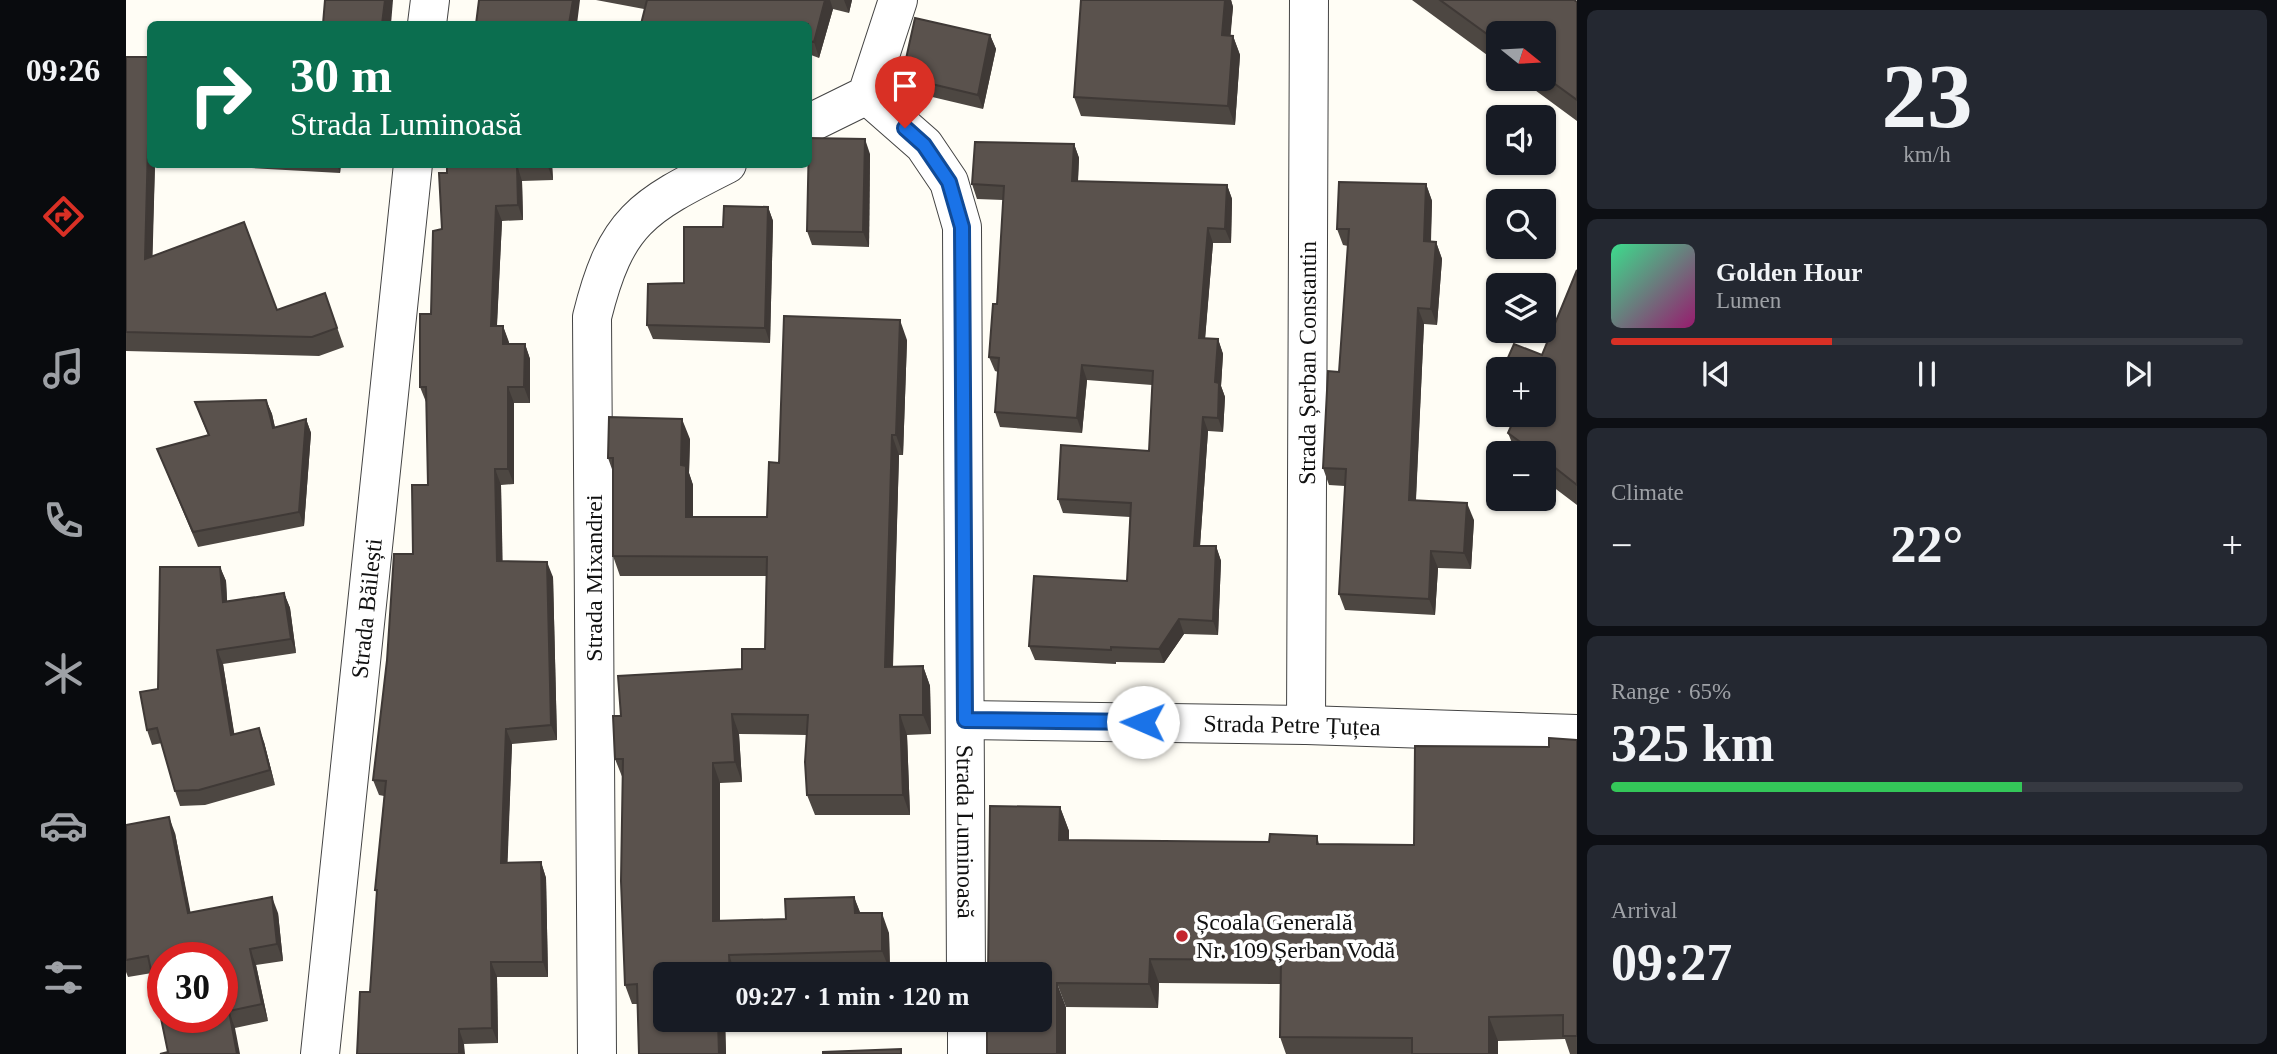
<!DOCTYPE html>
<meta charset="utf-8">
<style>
:root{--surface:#171b24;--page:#242831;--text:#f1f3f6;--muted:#9ea1a6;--line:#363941;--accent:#d93025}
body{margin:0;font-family:"Times New Roman",serif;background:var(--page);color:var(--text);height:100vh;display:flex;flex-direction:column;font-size:26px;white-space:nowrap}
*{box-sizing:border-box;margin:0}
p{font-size:23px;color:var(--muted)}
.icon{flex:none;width:38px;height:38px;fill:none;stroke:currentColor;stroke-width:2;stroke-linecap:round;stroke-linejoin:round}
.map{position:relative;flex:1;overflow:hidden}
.details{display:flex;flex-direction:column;gap:10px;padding:10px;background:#0d0f14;width:700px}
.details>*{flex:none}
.guide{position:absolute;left:21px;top:21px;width:665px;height:147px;border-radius:10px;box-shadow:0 2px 5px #0004;background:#0b6e4f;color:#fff;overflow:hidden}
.needle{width:46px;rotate:108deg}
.tools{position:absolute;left:1360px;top:21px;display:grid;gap:14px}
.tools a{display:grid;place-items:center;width:70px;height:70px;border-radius:10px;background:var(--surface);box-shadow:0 2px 5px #0004;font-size:35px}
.speed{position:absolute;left:21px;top:942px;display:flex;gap:14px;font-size:35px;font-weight:700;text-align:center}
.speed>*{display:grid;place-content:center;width:91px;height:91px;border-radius:50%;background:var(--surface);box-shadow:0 2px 5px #0004;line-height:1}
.speed .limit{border:10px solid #d22;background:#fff;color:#111}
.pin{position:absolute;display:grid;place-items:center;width:60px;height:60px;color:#fff;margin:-72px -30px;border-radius:50% 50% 50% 0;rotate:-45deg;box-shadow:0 0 7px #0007}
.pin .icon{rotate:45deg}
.me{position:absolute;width:77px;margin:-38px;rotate:271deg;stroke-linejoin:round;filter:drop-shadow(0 0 5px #0008)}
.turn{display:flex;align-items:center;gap:24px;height:147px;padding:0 28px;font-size:32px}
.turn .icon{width:91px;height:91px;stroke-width:2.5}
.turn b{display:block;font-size:49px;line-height:60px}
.big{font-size:52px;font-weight:700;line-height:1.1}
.details .card{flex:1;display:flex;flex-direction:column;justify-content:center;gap:10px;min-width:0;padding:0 24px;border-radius:10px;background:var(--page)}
.details .dial{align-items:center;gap:0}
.dial b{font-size:91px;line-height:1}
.song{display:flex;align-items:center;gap:21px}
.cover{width:84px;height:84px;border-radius:10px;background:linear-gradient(135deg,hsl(150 70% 55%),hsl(320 70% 35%))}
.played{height:7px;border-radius:4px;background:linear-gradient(90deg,var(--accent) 35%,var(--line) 35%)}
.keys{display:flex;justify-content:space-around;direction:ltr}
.heat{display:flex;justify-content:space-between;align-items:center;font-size:38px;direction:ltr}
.charge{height:10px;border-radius:5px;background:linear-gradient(90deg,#34c759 65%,var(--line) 0)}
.trip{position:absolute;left:527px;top:962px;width:399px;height:70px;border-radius:10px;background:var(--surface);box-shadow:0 2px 5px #0004;font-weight:700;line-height:70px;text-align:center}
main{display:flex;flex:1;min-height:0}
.dock{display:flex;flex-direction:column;width:126px;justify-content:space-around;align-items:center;background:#090b0e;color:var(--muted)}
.dock .icon{width:49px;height:49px}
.dock .current{color:var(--accent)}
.dock b{font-size:32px;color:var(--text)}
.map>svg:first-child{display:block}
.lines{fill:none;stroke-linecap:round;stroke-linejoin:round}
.street-casing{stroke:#444;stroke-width:40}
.street{stroke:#fff;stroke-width:38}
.wall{fill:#4d4742}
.shaded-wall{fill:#3f3936}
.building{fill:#5a524d;stroke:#3f3936;stroke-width:2;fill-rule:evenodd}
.route-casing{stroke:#114b97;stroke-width:18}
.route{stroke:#1a73e8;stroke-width:12}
.poi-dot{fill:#c4262e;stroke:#fff;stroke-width:2.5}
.labels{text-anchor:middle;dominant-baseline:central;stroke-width:7;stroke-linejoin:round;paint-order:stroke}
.street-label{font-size:24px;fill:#111;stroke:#fff}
.poi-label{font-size:24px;fill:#111;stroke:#fff;text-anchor:start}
</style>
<main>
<nav class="dock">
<b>09:26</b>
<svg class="icon current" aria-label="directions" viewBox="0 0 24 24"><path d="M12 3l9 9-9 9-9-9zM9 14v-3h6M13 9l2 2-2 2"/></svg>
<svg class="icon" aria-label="music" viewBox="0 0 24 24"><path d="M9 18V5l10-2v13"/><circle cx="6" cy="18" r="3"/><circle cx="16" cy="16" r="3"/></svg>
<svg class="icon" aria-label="phone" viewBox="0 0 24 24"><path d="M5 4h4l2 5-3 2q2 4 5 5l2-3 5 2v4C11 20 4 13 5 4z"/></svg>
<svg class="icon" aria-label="climate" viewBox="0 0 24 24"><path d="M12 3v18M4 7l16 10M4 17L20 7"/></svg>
<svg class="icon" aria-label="car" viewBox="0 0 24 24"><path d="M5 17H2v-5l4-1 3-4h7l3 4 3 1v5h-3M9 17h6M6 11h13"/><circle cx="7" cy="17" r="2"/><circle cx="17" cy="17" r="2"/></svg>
<svg class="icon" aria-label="filters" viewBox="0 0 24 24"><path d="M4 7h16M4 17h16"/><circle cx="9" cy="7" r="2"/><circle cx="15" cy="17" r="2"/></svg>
</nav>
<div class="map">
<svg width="1451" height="1054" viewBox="0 0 1451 1054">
<rect width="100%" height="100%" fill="#fffdf5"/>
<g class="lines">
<!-- street casing -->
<g class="street-casing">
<g id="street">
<polyline points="301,24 304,0"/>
<path id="s1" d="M741 95 798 145 823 182 836 227 840 975"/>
<polyline points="682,124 741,95 772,0"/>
<path id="s2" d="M839 720 1180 725 1451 734"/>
<path id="s3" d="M1180 725 1183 0"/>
<polyline points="841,1020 841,1054"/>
<path id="s4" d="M194 1054 287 164"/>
<path d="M471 1054 466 317C490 220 516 207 601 164"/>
</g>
</g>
<!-- street -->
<use href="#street" class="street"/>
</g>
<!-- wall -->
<g class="wall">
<polygon points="470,0 726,0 723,13 707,9 693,58 685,55 682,65 682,24 518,9"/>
<polygon points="955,0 1105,0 1107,7 1104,36 1107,36 1114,55 1109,125 955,116 948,97"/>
<polygon points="1286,0 1448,0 1451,2 1451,121 1394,79 1418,79 1418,33 1372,33 1372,63"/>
<polygon points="864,35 870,49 857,109 781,91 776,77"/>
<polygon points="0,57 24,57 24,164 29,164 26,256 151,310 199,293 218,347 193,356 0,351"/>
<polygon points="948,144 953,158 952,182 1101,185 1106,199 1105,243 1087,243 1079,338 1092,339 1097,354 1095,386 1099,397 1097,432 1082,431 1074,546 1090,546 1095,561 1092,635 1058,634 1038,663 990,662 990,664 909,660 903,646 1001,581 1004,517 937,513 932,499 1023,451 1026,385 961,380 956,433 874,427 869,412 872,372 869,371 863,357 871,304 877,200 851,199 846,184"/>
<polygon points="744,154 743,247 686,245 681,231"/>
<polygon points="55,164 215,164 214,173"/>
<polygon points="321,164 426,164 427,180 396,181 397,220 376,221 371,326 377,326 383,344 399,344 404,359 404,403 388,403 388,484 375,485 376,561 427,577 431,740 386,744 381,863 415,862 420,878 422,977 371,977 372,1043 338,1044 244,992 251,894 249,890 258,796 253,795 247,780 287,554 302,485 300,402 294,387 305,314 316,229 321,173"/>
<polygon points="1300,184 1306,201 1305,242 1310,242 1316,259 1311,325 1298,324 1290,500 1348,520 1345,569 1312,568 1309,615 1219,610 1213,594 1219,486 1203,485 1197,468 1213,372 1222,246 1217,245 1211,229"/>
<polygon points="642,207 647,221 644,343 527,339 521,325 558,283 597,227"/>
<polygon points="1451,270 1451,505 1418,480 1418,453 1390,453 1382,433 1388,420 1380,416 1379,415 1418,415 1416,355"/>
<polygon points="781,340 777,455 773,455 767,667 797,666 804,686 805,734 781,735 784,815 689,815 681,795 681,735 613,734 616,782 594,783 594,921 660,919 728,897 734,913 763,933 764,971 611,975 539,975 539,1020 599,1020 600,1054 513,1054 512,1004 506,1004 499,985 497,779 489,759 495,716 616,669 639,649 640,576 494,576 487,556 487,472 482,458 564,439 563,473 567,485 567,517 641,517 653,463"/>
<polygon points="140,400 146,414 149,427 180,419 185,433 178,526 72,547 31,449 82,435 69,402"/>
<polygon points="94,567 100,581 101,602 158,593 164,608 170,653 97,664 108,734 138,742 149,785 79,805 54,806 49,791 36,743 26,745 21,730 32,689"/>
<polygon points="1451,740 1451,1054 1444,1054 1439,1039 1372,1041 1372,1054 1160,1054 1154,1037 1155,984 1033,983 1032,1008 940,1007 864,806 934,807 943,831 943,840 1143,842 1191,836 1193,844 1288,845 1423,747"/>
<polygon points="0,825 49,833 64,913 152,913 157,961 130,965 142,1021 109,1028 42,1052 26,973 2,977 0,972"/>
</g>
<!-- shaded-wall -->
<g class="shaded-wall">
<polygon points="259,0 267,0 265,24 256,24"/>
<polygon points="447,0 454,0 451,24 443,24"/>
<polygon points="699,0 704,0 707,9 693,58 688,42"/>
<polygon points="718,0 726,0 723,13"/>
<polygon points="1099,0 1105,0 1107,7 1103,54 1096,35"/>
<polygon points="864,35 870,49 857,109 852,95"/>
<polygon points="1107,36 1114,55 1109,125 1102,106"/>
<polygon points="682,49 685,55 682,65"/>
<polygon points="739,139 744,154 743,247 737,232"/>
<polygon points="22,144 24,150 24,164 29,164 26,278 19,259"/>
<polygon points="948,144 953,158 951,196 946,181"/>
<polygon points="211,164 215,164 214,173"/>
<polygon points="421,164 426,164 427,180"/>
<polygon points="391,165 396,181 397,220 392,205"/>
<polygon points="1300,184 1306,201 1304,258 1298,241"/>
<polygon points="1101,185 1106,199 1105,243 1099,229"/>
<polygon points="370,206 376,221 370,342 365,326"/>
<polygon points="642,207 647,221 644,343 639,328"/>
<polygon points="1082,228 1087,243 1078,352 1073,338"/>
<polygon points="1310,242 1316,259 1311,325 1305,309"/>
<polygon points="1292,308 1298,324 1289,516 1283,500"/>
<polygon points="774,320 781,340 777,455 770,435"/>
<polygon points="377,326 383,342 382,359 377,344"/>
<polygon points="1092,339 1097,354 1095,386 1099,397 1097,432 1092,418 1089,382"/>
<polygon points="399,344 404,359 404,403 398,387"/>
<polygon points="956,365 961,380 956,433 951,418"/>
<polygon points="382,387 388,403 388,484 382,469"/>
<polygon points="140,400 146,414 152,442 147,428"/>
<polygon points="1077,417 1082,431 1073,560 1068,546"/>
<polygon points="180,419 185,433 178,526 173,512"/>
<polygon points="556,419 564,439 563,473 567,485 567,537 560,517 555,465"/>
<polygon points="766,435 773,455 766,686 759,667"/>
<polygon points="369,469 375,485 377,577 371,561"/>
<polygon points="1341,503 1348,520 1345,569 1338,553"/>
<polygon points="1090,546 1095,561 1092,635 1087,621"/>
<polygon points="1305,551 1312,568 1309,615 1303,599"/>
<polygon points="421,562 427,577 431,740 425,725"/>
<polygon points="94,567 100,581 102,617 97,602"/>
<polygon points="158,593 164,608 170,653 165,639"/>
<polygon points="1053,619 1058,634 1038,663 1033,649"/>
<polygon points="91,650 97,664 111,750 105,735"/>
<polygon points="797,666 804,686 805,734 797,715"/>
<polygon points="606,714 613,734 616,782 609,762"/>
<polygon points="774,715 781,735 784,815 777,795"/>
<polygon points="133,728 138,742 149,785 144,770"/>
<polygon points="380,729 386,744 381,878 375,863"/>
<polygon points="587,763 594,783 594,941 587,921"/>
<polygon points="934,807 943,831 942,864 933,840"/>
<polygon points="43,817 49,833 68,930 62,913"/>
<polygon points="415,862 420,878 422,977 417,962"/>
<polygon points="146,897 152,913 157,961 151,944"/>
<polygon points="728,897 736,917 729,913"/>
<polygon points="756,913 763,933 764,971 756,951"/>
<polygon points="124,949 130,965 142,1021 136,1004"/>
<polygon points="603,955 610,975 604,975"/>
<polygon points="1024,959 1033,983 1032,1008 1023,984"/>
<polygon points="365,962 371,977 372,1043 366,1028"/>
<polygon points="931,983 940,1007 940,1054 931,1054"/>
<polygon points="103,1011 109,1028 114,1054 111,1054"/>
<polygon points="1363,1017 1372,1041 1372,1054 1363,1054"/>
<polygon points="592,1020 599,1020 600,1054 593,1054"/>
<polygon points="333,1029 338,1044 339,1054 333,1054"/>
</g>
<!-- building -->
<g class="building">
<polygon points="199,0 259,0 256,24 197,24"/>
<polygon points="353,0 447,0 443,24 350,24"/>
<polygon points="521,0 699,0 688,42 682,41 682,24 515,24"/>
<polygon points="955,0 1099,0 1096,35 1107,36 1102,106 948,97"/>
<polygon points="1314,0 1448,0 1451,2 1451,100 1418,76 1418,33 1372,33 1372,42"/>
<polygon points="789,18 864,35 852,95 776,77"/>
<polygon points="0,57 24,57 24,144 22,144 19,259 118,222 151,310 199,293 211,328 186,337 0,332"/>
<polygon points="683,138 739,139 737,232 681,231"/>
<polygon points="849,142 948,144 946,181 1101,185 1099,229 1082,228 1073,338 1092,339 1089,382 1093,383 1092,418 1077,417 1068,546 1090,546 1087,621 1053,619 1033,649 985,647 985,650 903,646 908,576 1001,581 1005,503 932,499 935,445 1023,451 1027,371 956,365 951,418 869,412 873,358 863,357 867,304 871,304 878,186 846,184"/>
<polygon points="321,164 416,164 391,165 392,205 370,206 365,326 377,326 377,344 399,344 398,387 382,387 382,469 369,469 371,561 421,562 425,725 380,729 375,863 415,862 417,962 365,962 366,1028 333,1029 333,1054 231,1054 234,992 244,992 251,890 249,890 260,781 247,780 261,660 268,554 287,554 286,485 302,485 300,387 294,387 294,314 305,314 307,231 316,229 313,173 321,173"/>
<polygon points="1213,182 1300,184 1298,241 1310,242 1305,309 1292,308 1283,500 1341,503 1338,553 1305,551 1303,599 1213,594 1220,469 1197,468 1202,371 1213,372 1223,229 1211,229"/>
<polygon points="598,206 642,207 639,328 521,325 522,284 558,283 558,227 597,227"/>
<polygon points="1451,270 1451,485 1418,459 1418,453 1409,453 1382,433 1390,415 1418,415 1418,369 1377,369 1388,344 1416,355"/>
<polygon points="658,316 774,320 770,435 766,435 759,667 797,666 797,715 774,715 777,795 681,795 679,762 682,715 606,714 609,762 587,763 587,921 660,919 659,899 728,897 729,913 756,913 756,951 603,955 604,975 539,975 539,1020 592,1020 593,1054 513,1054 511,984 499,985 495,881 497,759 489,759 487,716 495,716 492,676 616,669 616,649 639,649 641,557 487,556 487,458 482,458 483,417 556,419 555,465 560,466 560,517 641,517 643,462 653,463"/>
<polygon points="140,400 147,428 180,419 173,512 67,532 31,449 83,435 69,402"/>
<polygon points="34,567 94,567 97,602 158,593 165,639 91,650 105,735 133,728 144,770 73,790 49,791 31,728 21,730 14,692 32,689"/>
<polygon points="1423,738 1451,740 1451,1036 1437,1036 1437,1015 1363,1017 1363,1054 1286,1054 1286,1038 1154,1037 1155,960 1024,959 1023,984 931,983 931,1054 861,1054 861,1020 914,1020 914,975 862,975 864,806 934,807 933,840 1143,842 1144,834 1191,836 1191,844 1288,845 1289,746 1423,747"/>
<path d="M43 817 62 913 146 897 151 944 124 949 136 1004 103 1011 111 1054H34L42 1052 22 956 0 960V825ZM37 957H96V1017H37Z"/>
<polygon points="775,1049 775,1054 697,1054 697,1052"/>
</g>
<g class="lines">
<!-- route casing -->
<g class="route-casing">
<polyline id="route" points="779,128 798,145 823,182 836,227 839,720 1017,722"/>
</g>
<!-- route -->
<use href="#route" class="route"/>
</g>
<!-- markers -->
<circle class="poi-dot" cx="1056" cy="936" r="7"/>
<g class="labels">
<!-- street labels -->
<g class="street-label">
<text stroke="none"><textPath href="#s3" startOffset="362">Strada Șerban Constantin</textPath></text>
<text transform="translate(468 578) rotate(-90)">Strada Mixandrei</text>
<text stroke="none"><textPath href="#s4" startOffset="448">Strada Băilești</textPath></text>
<text stroke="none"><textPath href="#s2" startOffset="327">Strada Petre Țuțea</textPath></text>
<text stroke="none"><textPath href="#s1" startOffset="772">Strada Luminoasă</textPath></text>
</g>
<!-- poi labels -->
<g class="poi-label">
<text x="1070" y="922">Școala Generală<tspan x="1070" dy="28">Nr. 109 Șerban Vodă</tspan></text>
</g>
</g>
</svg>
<div class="tools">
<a><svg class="needle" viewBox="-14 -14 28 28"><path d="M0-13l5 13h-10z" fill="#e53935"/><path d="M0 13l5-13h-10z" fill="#9ea1a6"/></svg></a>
<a><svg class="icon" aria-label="sound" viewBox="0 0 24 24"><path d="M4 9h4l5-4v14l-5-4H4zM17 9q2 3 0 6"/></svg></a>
<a><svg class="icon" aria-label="search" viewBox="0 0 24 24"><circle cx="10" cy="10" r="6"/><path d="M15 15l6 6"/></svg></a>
<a><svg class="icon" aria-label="layers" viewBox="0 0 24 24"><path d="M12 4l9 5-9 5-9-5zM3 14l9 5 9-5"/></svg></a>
<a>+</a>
<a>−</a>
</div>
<div class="speed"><div class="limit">30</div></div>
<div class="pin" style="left:779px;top:128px;background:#d93025"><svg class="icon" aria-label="arrive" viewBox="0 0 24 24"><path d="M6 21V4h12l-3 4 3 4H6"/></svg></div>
<svg class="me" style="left:1017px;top:722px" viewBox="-20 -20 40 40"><circle r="19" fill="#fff"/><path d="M0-13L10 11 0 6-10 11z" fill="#1a73e8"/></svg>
<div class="trip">09:27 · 1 min · 120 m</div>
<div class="guide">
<div class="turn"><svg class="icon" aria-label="right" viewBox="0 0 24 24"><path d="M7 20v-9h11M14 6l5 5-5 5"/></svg><div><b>30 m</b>Strada Luminoasă</div></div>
</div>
</div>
<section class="details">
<div class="card dial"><b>23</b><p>km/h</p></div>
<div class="card">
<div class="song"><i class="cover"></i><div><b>Golden Hour</b><p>Lumen</p></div></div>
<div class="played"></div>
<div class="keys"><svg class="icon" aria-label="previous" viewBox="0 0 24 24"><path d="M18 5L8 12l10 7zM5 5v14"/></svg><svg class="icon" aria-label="pause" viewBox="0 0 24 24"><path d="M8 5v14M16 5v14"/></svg><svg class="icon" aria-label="next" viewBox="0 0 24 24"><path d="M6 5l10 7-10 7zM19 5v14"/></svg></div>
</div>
<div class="card"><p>Climate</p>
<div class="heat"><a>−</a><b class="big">22°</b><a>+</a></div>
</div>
<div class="card"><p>Range · 65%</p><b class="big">325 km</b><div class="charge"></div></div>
<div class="card"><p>Arrival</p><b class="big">09:27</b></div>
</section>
</main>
